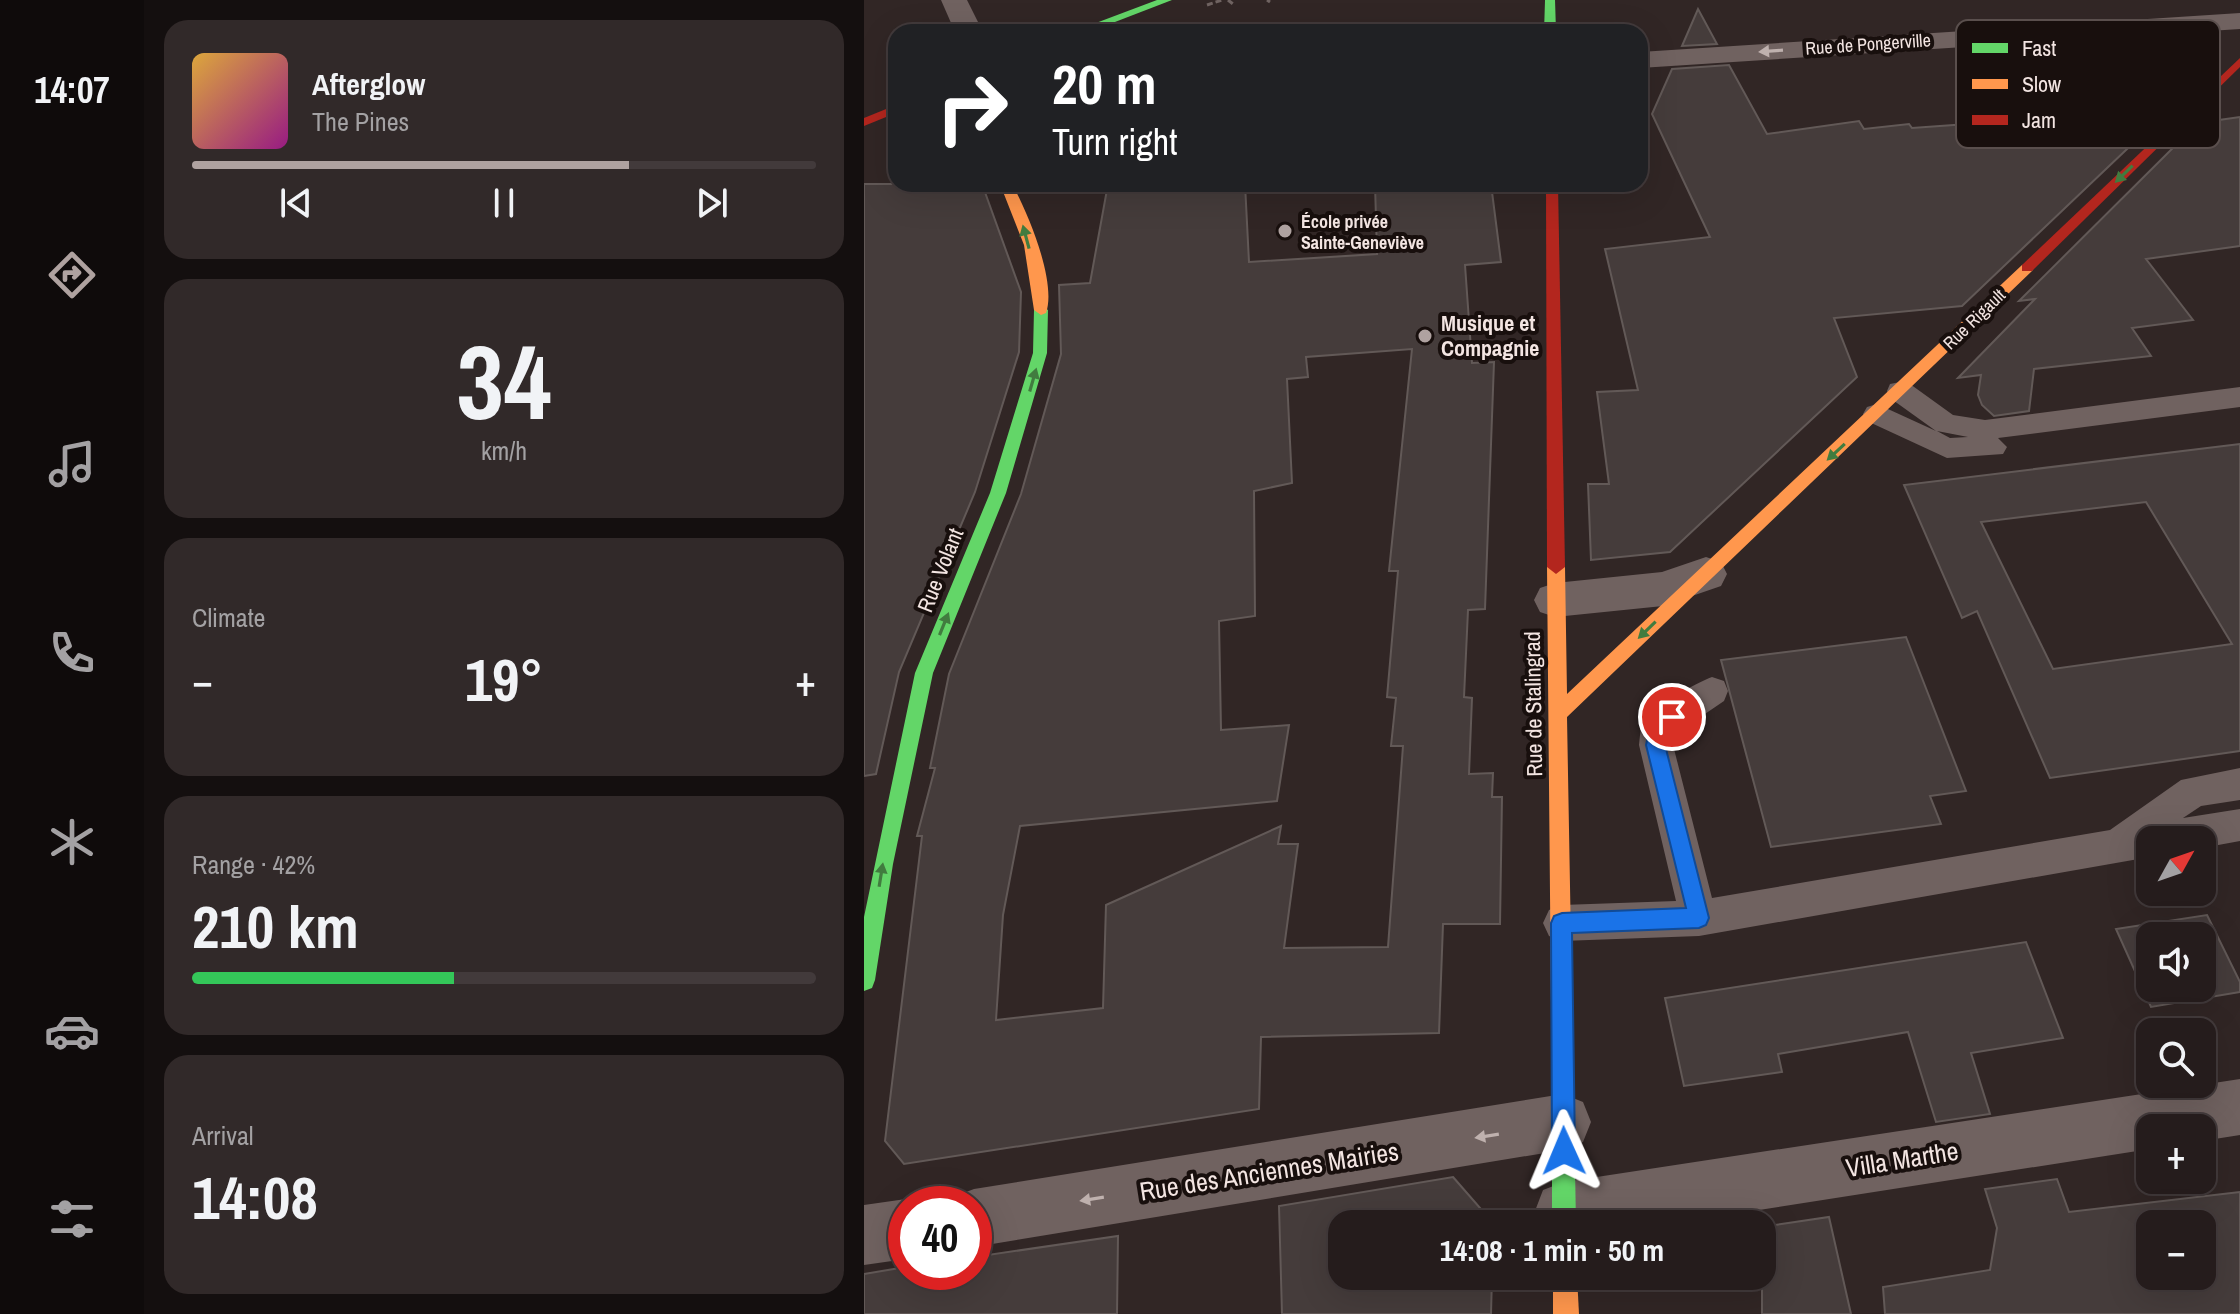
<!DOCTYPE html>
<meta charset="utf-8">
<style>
:root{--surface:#251c1c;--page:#312929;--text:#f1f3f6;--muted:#a3a1a3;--line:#423a3b;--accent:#afa2a0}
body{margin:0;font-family:"Archivo Narrow",sans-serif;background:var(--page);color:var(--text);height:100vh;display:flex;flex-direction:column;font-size:30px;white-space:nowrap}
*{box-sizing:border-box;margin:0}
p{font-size:26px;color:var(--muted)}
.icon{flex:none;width:44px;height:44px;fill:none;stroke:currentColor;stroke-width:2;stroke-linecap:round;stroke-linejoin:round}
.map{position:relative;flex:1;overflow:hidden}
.drawer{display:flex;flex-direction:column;gap:20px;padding:20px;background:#140f0f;width:720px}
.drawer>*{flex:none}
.hud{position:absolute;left:24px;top:24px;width:760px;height:168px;border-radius:24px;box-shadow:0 8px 32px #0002,0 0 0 2px var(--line);background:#202124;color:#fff;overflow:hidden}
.needle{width:52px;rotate:50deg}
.controls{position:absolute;left:1272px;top:826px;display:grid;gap:16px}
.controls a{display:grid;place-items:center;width:80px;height:80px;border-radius:16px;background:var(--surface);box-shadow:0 8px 32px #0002,0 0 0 2px var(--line);font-size:40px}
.speed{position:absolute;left:24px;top:1186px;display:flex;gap:16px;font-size:40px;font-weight:700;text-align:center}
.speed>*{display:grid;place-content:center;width:104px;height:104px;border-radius:50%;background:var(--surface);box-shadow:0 8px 32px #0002,0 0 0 2px var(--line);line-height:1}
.speed .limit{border:12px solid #d22;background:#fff;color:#111}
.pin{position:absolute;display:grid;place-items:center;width:68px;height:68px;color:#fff;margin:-34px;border:4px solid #fff;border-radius:50%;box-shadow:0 2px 8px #0007}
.me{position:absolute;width:88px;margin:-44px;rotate:359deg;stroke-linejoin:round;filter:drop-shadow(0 0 6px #0008)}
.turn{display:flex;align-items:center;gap:28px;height:168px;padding:0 32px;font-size:36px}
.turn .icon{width:104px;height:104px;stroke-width:2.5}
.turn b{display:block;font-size:56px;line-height:68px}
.big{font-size:60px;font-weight:700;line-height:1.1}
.drawer .widget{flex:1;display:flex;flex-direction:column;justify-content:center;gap:12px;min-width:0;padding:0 28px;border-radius:24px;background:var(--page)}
.drawer .dial{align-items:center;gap:0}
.dial b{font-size:104px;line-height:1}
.song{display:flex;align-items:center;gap:24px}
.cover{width:96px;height:96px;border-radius:12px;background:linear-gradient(135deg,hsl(40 70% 55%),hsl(310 70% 35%))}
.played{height:8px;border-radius:4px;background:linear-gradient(90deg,var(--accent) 70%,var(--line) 70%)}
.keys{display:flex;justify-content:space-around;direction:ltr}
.heat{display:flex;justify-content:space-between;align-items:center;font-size:44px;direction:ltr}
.charge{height:12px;border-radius:6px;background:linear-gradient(90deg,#34c759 42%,var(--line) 0)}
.trip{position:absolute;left:464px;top:1210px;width:448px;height:80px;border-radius:24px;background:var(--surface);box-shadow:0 8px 32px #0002,0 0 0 2px var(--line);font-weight:700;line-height:80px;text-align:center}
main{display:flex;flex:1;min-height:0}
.tab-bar{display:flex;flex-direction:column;width:144px;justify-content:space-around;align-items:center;background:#0f0b0b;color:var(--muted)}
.tab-bar .icon{width:56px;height:56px}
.tab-bar .on{color:var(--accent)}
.tab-bar b{font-size:36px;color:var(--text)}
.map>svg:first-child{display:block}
.building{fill:#453c3b;stroke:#625957;stroke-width:2;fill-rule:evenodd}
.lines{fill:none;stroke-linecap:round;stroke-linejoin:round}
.path{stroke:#6f6361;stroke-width:3;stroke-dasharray:6 3;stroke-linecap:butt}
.lane{fill:#706260;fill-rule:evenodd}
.street{fill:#706260;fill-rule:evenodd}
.fast{fill:#63d668;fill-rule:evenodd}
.slow{fill:#ff974d;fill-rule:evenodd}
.jam{fill:#b3261e;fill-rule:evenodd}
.oneway{fill:#bfb1ae}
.oneway2{fill:#417c3f}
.route{fill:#1a73e8;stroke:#114b97;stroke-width:2}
.poi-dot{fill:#afa2a0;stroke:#180f0d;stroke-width:3}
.labels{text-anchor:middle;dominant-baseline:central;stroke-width:8;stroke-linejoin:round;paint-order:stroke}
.far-street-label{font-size:18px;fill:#f3e5e2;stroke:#180f0d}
.far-poi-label{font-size:18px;font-weight:bold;fill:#f3e5e2;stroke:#180f0d;text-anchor:start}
.poi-label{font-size:22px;font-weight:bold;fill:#f3e5e2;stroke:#180f0d;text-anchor:start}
.street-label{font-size:22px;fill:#f3e5e2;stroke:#180f0d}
.near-street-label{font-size:26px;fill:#f3e5e2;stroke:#180f0d}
.key{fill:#180f0d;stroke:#5a4f4d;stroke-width:2}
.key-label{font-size:22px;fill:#f3e5e2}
</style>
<main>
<nav class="tab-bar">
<b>14:07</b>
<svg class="icon on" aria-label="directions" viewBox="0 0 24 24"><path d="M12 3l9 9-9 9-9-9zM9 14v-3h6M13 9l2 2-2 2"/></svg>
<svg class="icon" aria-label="music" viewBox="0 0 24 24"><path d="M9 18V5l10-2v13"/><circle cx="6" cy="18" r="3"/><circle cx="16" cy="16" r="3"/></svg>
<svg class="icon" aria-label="phone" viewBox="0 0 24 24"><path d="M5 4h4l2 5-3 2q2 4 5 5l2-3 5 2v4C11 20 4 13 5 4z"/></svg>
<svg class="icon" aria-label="climate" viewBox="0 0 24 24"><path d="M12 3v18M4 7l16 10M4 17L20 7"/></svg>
<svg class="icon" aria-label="car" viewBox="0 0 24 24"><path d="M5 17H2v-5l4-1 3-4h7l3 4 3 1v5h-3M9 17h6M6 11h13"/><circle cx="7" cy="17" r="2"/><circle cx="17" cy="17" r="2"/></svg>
<svg class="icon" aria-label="filters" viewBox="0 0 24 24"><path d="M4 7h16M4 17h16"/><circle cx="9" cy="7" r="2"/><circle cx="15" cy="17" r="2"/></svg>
</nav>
<section class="drawer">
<div class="widget">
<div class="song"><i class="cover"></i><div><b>Afterglow</b><p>The Pines</p></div></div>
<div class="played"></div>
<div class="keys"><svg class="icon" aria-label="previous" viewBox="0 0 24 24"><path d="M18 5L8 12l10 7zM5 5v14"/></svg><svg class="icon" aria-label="pause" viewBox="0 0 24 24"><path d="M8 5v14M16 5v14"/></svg><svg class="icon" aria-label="next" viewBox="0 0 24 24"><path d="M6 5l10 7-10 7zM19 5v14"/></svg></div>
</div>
<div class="widget dial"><b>34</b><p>km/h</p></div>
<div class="widget"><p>Climate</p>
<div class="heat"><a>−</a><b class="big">19°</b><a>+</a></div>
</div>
<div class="widget"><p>Range · 42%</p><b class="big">210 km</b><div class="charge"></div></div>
<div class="widget"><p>Arrival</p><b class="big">14:08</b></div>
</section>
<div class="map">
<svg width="1376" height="1314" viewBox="0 0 1376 1314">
<rect width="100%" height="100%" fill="#312625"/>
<!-- building -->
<g class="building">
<polygon points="834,9 853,44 818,46"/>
<polygon points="865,65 903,134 995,121 1000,129 1045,124 1048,128 1118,123 1124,115 1149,123 1159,111 1184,118 1192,106 1274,131 1283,130 1098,306 970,318 993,377 806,552 727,560 724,484 745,484 733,392 774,390 741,249 846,237 788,114 808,69"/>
<polygon points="1376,117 1376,246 1282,259 1329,320 1268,328 1287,356 1170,369 1165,411 1130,416 1118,405 1114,395 1117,375 1094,378 1171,299 1155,301 1334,123"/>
<polygon points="0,184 118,184 157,292 155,352 111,492 35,672 12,774 0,776"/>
<path d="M244 184H381L385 262 513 254 511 184H627L637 262 601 265 608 363 630 362 621 609 604 610 600 697 608 698 605 774 629 773 628 797H638L636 924H579L575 1033 397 1037 395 1109 40 1164 21 1141 58 836H53L71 768H66L85 674 157 494 197 354 195 285 226 283ZM548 349 525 571H534L523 697 532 698 527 746H539L524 947 420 948 434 844H414L417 826 242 905 239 1008 132 1020 139 915 156 826 413 801 425 725 357 730 355 621 391 616 390 491 428 483 423 379 444 377 442 357Z"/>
<path d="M1376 444V751L1186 778 1113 611 1098 618 1040 485ZM1282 502 1368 644 1189 669 1117 522Z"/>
<polygon points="1042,637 1102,791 1066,796 1077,824 907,847 857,660"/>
<path d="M1343 915 1376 982V992L1287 1007 1252 929ZM1286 936H1338V988H1286Z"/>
<polygon points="1162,942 1199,1038 1107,1053 1126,1114 1072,1122 1044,1032 914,1054 918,1072 820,1086 801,998"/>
<polygon points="589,1177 630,1224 478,1224 478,1276 628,1276 627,1314 418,1314 415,1206"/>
<path d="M1193 1179 1205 1212 1376 1192V1314H1021L1019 1287 1126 1270 1133 1228 1121 1189ZM1286 1224H1338V1276H1286Z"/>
<polygon points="965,1217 987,1314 898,1314 898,1227"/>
<polygon points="254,1236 253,1314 0,1314 0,1274 42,1267 42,1272 110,1272 110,1257"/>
</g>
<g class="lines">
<!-- path -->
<g class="path">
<polyline points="364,0 369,4"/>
<polyline points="403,0 406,2"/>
<polyline points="343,5 358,0"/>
</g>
<!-- lane -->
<g class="lane">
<path d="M1036 382 1046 384 1089 415 1121 420 1376 387V407L1134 438 1143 447 1139 454 1083 458 1003 421 999 414 1003 407 1013 404 1072 431 1026 398 1023 391 1026 384ZM1073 431 1104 437 1086 438Z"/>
<path d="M848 677 860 681 864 691 860 701 810 735 809 745 848 898 1246 830 1317 780 1376 768V800L1337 806 1319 818 1376 809V841L1338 848V840H1286V857L835 936 698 941 685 936 679 923 685 910 698 905 812 901 775 745C776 737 776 727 781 719 791 706 832 683 848 677Z"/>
</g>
<!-- street -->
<g class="street">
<polygon points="77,0 103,0 119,32 91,32"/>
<polygon points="1376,13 1376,29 776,68 776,52"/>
<polygon points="842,557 857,562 863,574 857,586 799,606 691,617 676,612 670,600 676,588 691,583 798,572"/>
<polygon points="1376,1079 1376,1135 1338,1141 1338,1128 1286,1128 1286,1149 805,1224 676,1224 671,1211 679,1190 700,1182"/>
<polygon points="699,1094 719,1102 727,1122 719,1142 699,1150 110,1247 110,1204 86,1204 89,1197 110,1189"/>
<polygon points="42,1199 53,1204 42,1204 42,1259 0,1265 0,1205"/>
</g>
<!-- fast -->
<g class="fast">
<polygon points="293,0 308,0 225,32 208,32"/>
<polygon points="681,0 691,0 692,32 680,32"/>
<polygon points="177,305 184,310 183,353 142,493 69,673 29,864 11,980 8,988 0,991 0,917 51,673 126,493 169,353 170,310"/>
<polygon points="699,1100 707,1103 710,1111 712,1224 688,1224 688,1111 691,1103"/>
</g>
<!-- slow -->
<g class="slow">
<path d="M136 184H148C164 213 193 282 182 313L177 315 170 310 160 245Z"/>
<polygon points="1163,264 1170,268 1168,271 703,717 710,1111 707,1119 699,1122 691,1119 688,1111 683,567 686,562 692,560 701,567 703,694 1158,265"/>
<polygon points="689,1276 713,1276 715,1314 689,1314"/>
</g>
<!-- jam -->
<g class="jam">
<polygon points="1376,58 1376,67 1168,271 1158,271 1158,265"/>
<polygon points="32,105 32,113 0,126 0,118"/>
<polygon points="682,184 694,184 701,567 692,574 683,567"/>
</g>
</g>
<!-- one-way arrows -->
<defs><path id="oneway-solid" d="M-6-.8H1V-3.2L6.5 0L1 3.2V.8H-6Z" transform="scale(2)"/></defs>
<g class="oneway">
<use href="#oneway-solid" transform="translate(907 51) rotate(176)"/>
<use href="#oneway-solid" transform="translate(623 1136) rotate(171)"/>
<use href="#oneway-solid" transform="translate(228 1199) rotate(171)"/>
</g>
<g class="oneway2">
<use href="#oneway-solid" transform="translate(1260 174) rotate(136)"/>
<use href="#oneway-solid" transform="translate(162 237) rotate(-105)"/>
<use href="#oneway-solid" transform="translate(169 380) rotate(-74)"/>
<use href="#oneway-solid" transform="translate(972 452) rotate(137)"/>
<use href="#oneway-solid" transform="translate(80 624) rotate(-68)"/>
<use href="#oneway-solid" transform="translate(783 630) rotate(136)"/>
<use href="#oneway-solid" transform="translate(17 875) rotate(-81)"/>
</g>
<!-- route -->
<polygon class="route" points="808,709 815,711 817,717 803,732 801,745 845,918 842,925 835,928 708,933 711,1151 708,1160 700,1163 691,1160 688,1151 687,923 690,916 698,913 822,908 782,745 787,722"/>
<!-- markers -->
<g class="poi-dot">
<circle cx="421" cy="231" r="8"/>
<circle cx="561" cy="336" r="8"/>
</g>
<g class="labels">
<!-- far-street labels -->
<g class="far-street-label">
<text transform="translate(1004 44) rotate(-4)">Rue de Pongerville</text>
<text transform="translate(1110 319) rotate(-44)">Rue Rigault</text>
</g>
<!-- far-poi labels -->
<g class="far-poi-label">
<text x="437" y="221">École privée<tspan x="437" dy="21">Sainte-Geneviève</tspan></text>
</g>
<!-- poi labels -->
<g class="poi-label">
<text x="577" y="323">Musique et<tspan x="577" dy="25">Compagnie</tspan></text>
</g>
<!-- street labels -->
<g class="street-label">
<text transform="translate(76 570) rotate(-68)">Rue Volant</text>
<text transform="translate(669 704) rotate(-91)">Rue de Stalingrad</text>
</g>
<!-- near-street labels -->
<g class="near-street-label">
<text transform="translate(1038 1159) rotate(-9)">Villa Marthe</text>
<text transform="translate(405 1171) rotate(-9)">Rue des Anciennes Mairies</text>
</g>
</g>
<!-- legend -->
<rect x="1092" y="20" width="264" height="128" rx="12" class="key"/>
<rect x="1108" y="43" width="36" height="10" fill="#63d668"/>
<rect x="1108" y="79" width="36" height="10" fill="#ff974d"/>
<rect x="1108" y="115" width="36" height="10" fill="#b3261e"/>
<g class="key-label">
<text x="1158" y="56">Fast</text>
<text x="1158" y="92">Slow</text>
<text x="1158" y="128">Jam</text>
</g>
</svg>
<div class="controls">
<a><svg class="needle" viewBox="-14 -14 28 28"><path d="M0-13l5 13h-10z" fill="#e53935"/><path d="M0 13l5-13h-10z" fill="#a3a1a3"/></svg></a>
<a><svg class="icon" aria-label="sound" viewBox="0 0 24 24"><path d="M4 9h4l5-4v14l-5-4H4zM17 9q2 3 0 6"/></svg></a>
<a><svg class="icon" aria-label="search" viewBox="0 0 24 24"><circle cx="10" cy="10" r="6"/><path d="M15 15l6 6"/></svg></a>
<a>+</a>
<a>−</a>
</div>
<div class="speed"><div class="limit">40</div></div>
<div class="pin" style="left:808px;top:717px;background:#d93025"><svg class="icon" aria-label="arrive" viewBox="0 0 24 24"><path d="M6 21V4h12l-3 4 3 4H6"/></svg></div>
<svg class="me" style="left:700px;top:1151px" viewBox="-20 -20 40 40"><path d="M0-17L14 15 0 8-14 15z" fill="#1a73e8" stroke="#fff" stroke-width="4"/></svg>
<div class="trip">14:08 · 1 min · 50 m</div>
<div class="hud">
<div class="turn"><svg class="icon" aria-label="right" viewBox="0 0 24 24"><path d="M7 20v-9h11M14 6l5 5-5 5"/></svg><div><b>20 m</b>Turn right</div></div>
</div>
</div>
</main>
